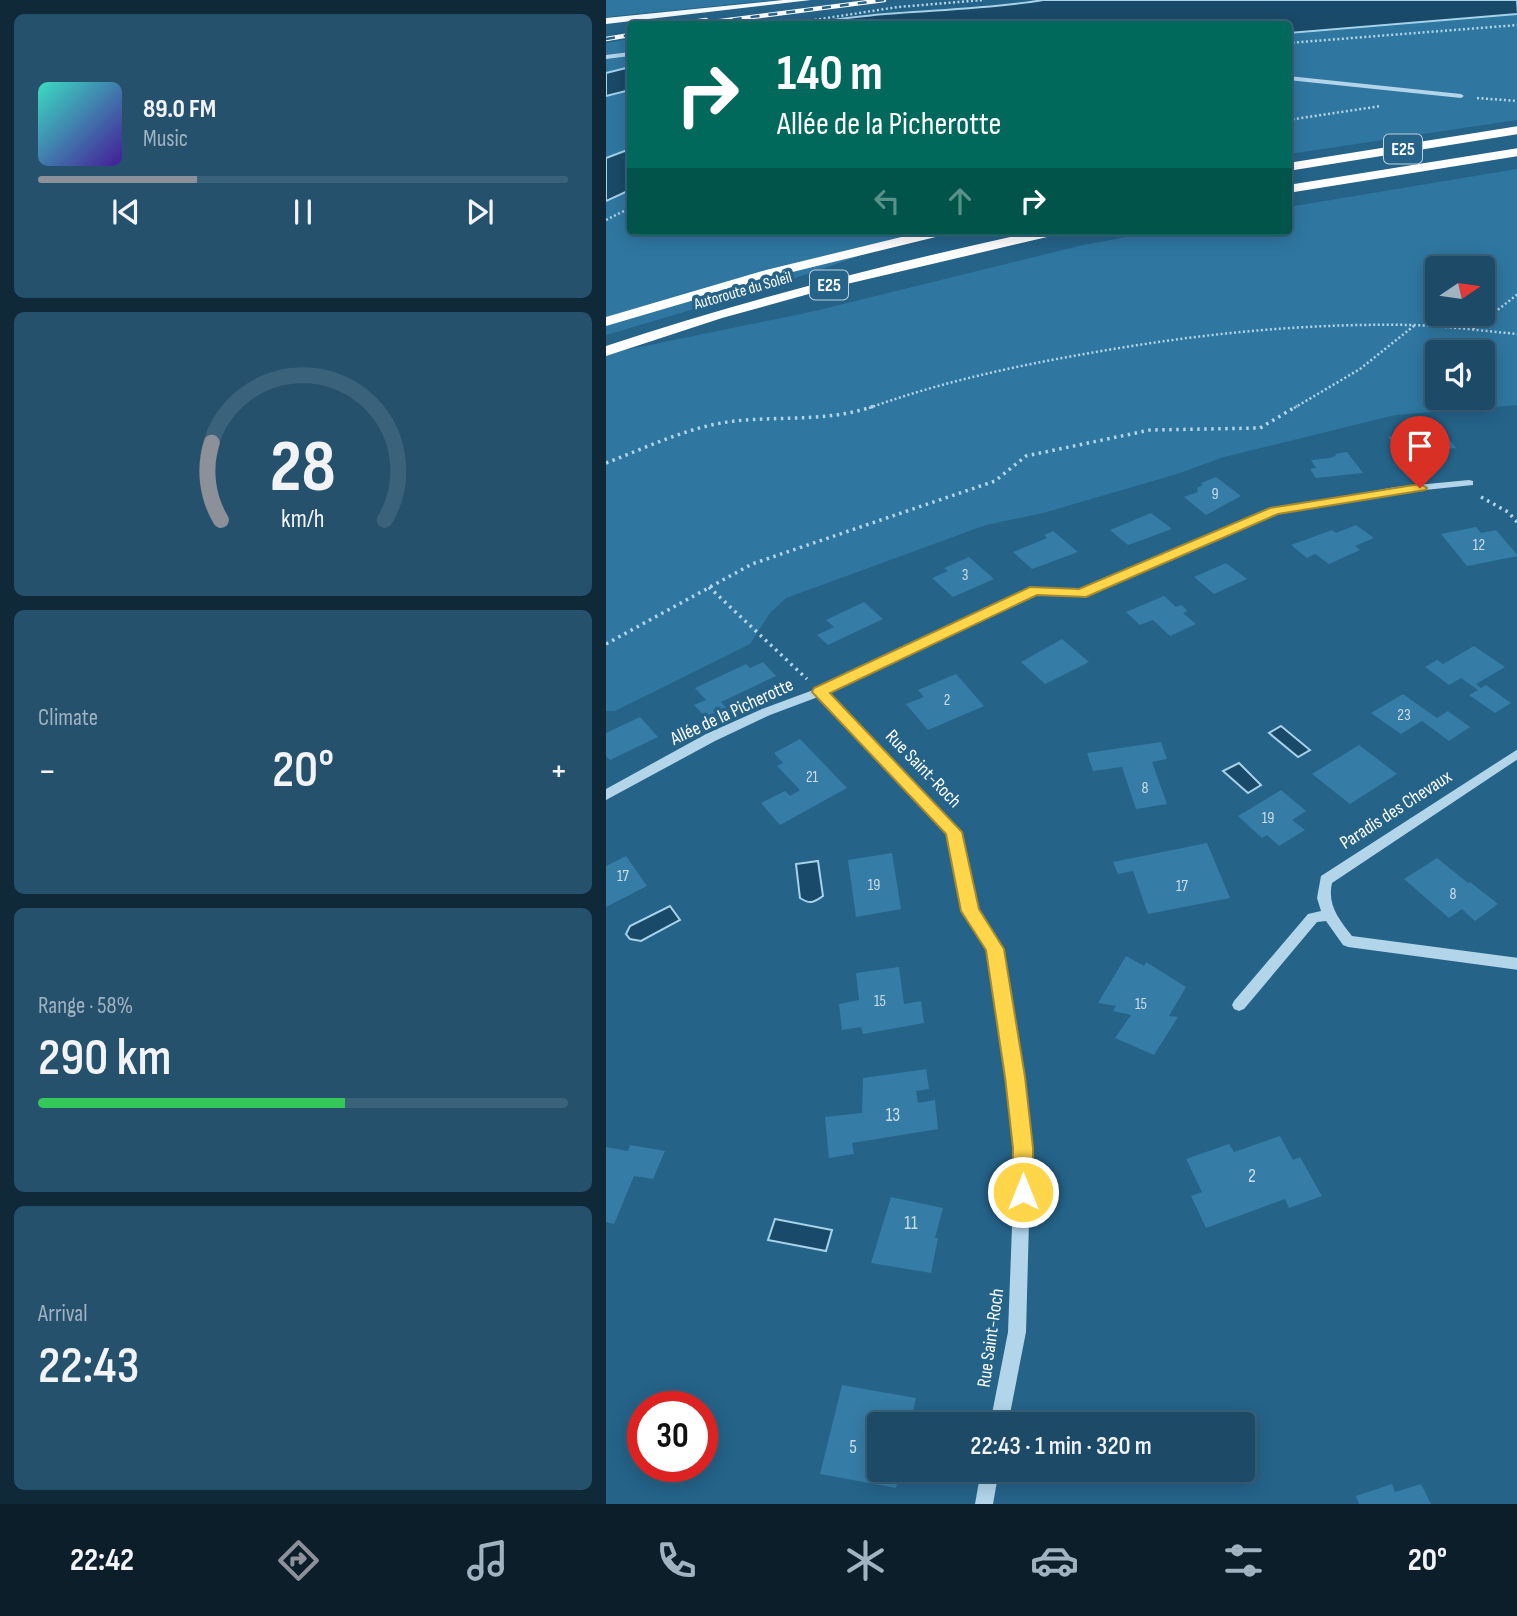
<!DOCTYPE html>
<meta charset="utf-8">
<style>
:root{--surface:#1c4a67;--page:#25516d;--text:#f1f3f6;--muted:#a0b3c0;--line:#3a627b;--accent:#8c9099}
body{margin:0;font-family:"Sofia Sans Condensed",sans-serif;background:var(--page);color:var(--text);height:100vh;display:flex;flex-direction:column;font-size:26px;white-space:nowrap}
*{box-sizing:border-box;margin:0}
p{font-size:23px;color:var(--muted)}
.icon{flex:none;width:38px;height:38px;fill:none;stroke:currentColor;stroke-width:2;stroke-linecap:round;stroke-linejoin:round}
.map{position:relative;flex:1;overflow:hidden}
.side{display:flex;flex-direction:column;gap:14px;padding:14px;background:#0f2939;width:606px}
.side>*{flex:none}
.hud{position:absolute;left:21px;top:21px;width:665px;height:214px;border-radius:7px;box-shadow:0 4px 18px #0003,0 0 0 2px var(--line);background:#00695c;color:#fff;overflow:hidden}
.needle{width:46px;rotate:77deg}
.tools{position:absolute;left:819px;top:256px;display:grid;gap:14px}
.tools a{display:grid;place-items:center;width:70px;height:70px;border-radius:7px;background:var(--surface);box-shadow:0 4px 18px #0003,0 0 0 2px var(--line);font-size:35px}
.speed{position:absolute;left:21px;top:1391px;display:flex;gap:14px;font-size:35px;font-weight:700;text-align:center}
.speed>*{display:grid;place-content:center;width:91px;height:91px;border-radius:50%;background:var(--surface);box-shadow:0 4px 18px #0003,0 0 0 2px var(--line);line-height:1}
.speed .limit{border:10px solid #d22;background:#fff;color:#111}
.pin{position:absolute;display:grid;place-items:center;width:60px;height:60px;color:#fff;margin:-72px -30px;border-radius:50% 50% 50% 0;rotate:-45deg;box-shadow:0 0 7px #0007}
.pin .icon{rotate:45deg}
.me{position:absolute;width:77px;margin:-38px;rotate:0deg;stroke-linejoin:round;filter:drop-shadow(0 0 5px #0008)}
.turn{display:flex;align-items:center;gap:24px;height:147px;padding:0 35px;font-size:32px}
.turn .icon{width:91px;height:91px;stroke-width:2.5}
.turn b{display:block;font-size:49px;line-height:60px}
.lanes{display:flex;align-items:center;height:66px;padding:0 35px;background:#0003;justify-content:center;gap:35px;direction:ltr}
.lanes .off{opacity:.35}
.big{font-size:52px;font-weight:600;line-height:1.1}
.side .widget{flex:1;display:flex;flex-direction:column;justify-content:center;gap:10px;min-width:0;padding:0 24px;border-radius:10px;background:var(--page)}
.side .dial{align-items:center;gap:0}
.dial svg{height:182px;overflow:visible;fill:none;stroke:var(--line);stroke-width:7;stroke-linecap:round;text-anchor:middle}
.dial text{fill:var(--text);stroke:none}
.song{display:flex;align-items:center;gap:21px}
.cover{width:84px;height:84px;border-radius:10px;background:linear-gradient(135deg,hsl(170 70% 55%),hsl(260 70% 35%))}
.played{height:7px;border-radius:4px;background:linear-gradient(90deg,var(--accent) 30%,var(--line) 30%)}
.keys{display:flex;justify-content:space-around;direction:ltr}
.heat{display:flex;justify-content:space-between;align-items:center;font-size:38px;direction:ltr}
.charge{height:10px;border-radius:5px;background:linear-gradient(90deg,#34c759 58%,var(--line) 0)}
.trip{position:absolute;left:261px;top:1412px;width:388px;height:70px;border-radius:7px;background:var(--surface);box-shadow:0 4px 18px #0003,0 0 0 2px var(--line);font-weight:600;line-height:70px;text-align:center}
.tab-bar{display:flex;height:112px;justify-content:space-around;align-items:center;background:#0b1e29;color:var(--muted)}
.tab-bar .icon{width:49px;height:49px}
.tab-bar .selected{color:var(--accent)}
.tab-bar b{font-size:32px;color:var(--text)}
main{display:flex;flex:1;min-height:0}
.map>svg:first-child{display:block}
.green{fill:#2f77a1;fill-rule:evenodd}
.water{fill:#1a4a69;stroke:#a6d2ea;stroke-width:2}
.building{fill:#357ca6}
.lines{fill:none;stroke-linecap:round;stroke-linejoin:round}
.path-far1{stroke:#b2d5ea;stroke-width:2.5;stroke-dasharray:2 2.5;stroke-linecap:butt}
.path{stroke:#b2d5ea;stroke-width:3.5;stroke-dasharray:2.5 4.5;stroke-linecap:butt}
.minor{fill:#b2d5ea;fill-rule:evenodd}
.major{fill:#f5fafe;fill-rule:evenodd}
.highway{fill:#fff;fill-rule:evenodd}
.rail-casing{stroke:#fff;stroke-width:4.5}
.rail{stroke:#256389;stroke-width:2.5;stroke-dasharray:9;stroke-linecap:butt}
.route{fill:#ffd54a;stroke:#a68a30;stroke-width:2}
.labels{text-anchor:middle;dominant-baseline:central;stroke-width:7;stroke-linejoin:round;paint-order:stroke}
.far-street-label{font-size:16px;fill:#fff;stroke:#256389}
.number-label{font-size:16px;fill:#ccdee9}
.shield{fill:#256389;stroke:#bed0dc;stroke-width:2}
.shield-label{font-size:18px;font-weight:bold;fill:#fff}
.street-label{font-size:19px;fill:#fff;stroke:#256389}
.near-number-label{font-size:19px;fill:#ccdee9}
</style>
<main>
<section class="side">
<div class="widget">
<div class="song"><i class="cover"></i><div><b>89.0 FM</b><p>Music</p></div></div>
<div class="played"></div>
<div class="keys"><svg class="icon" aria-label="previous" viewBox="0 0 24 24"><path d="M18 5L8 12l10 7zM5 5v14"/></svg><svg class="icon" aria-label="pause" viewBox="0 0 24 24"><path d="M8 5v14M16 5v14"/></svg><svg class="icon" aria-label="next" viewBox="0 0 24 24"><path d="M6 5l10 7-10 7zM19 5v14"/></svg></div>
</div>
<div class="widget dial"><svg viewBox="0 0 100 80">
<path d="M14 69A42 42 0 1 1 86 69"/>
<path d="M14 69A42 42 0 0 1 10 35" stroke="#8c9099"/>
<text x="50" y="56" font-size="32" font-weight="700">28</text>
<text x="50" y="72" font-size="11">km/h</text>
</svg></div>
<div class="widget"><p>Climate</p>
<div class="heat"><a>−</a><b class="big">20°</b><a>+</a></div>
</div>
<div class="widget"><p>Range · 58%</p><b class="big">290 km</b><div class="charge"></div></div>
<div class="widget"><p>Arrival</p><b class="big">22:43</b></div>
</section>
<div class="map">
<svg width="912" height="1504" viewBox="0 0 912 1504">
<rect width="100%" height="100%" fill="#256389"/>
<!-- green -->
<g class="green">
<polygon points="0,0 169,0 0,17"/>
<polygon points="911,14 911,120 683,154 682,79 686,75 683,74 682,33"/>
<polygon points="24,39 24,67 0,73 0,43"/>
<polygon points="24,90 24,149 0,158 0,96"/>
<path d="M911 169V405L789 415 618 457 571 474 437 513 380 525 180 598 164 613 144 644 9 711H0V354L209 311 477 245 553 231H682L683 207ZM831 268H877V313H831ZM831 352H877V397H831Z"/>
<polygon points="24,190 24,231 326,231 160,288 0,335 0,201"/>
</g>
<!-- water -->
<g class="water">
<path d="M437 0H911L912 14 683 33 682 24H203C280 9 360 13 437 0Z"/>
<polygon points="24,67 24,90 0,96 0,73"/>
<polygon points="24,149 24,190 0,201 0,158"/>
<polygon points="675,726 704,750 692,757 663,733"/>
<polygon points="633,763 655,785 642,793 617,771"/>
<path d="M212 861 217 896C208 902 205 905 194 898L190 864Z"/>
<polygon points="64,906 74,920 35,941 24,939 20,934 24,926"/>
<polygon points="169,1219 226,1230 220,1251 162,1240"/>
</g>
<!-- building -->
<g class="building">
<polygon points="816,428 818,431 834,428 850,448 804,452 800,446 790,447 782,437"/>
<polygon points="741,452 757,473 710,478 704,469 710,468 705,460 723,458 730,456 729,454"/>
<polygon points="610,477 635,496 600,515 578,497 592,492 591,488 597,485 595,483"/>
<polygon points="545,513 566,529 522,545 504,530"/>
<polygon points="750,525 768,538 749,546 754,550 723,564 709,554 701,558 685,545 726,530 730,533"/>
<polygon points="870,527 875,533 890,530 912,556 861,566 835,534"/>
<polygon points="447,531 472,552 426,569 407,552 441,538 438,535"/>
<polygon points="363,557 388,579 347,597 326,578 342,571 338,568"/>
<polygon points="620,563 641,579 608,594 588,577"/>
<polygon points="558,596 570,607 575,605 582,611 577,613 590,624 564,636 547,620 534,625 520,612"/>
<polygon points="258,602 277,619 222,645 211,635 228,627 220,620"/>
<polygon points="456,639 483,662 439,684 415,662"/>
<polygon points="868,646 899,667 870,684 875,688 880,685 905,703 889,713 863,695 872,690 855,678 843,685 819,667 831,660 837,664"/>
<polygon points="157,662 170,676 115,702 122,710 102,720 88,705 100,700 89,688 140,664 144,668"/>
<polygon points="350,674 378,706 322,730 300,704 318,697 312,690"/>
<polygon points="797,694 831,718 842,711 864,727 843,741 816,721 795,734 765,713"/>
<polygon points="34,717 52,737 4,760 0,756 0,733"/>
<polygon points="194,739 241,788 174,825 155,803 179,791 184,796 194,790 171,766 177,763 168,753"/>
<polygon points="555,742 561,759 546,762 561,804 530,809 516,767 487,771 481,753"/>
<polygon points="753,745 791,774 744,804 706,774"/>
<polygon points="675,790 700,811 686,820 699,830 673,846 661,835 656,838 632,816"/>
<polygon points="601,843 624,898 542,914 527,871 512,874 507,862"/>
<polygon points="286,853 295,909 250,917 242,860"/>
<polygon points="20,856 41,886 0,907 0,866"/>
<polygon points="831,858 862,883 864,882 892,904 869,921 856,909 843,918 798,879"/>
<polygon points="520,956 538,966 540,962 580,987 563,1016 572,1017 548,1055 509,1038 525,1015 507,1011 510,1006 492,1003"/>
<polygon points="293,967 298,1004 315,1001 318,1023 257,1034 255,1027 236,1030 233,1004 253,1000 250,973"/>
<polygon points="320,1069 323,1089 310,1091 312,1103 329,1100 332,1129 246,1143 248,1154 223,1158 219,1117 256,1113 257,1078"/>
<polygon points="674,1136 687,1160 694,1157 716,1196 683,1208 679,1199 600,1228 585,1196 596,1192 580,1159 623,1144 628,1152"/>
<polygon points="24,1145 59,1151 47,1179 28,1176 8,1224 0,1222 0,1147 22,1151"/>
<polygon points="285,1197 337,1208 329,1238 332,1238 325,1273 265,1263"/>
<polygon points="236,1385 310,1398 304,1424 273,1424 273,1470 294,1470 290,1488 214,1474"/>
<polygon points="786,1484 789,1492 815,1484 825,1504 753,1504 750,1496"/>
</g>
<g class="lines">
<!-- path-far1 -->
<g class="path-far1">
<polyline points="182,24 292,7 377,0"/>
<polyline points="682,43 912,25"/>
<polyline points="871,98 912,101"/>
<polyline points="682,120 775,106"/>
<polyline points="0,220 24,208"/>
<polyline points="867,329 912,294"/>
<path d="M263 408C335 382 409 366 484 353 591 334 697 323 806 325 841 326 877 331 912 334"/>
<polyline points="688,408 754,369 809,325"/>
</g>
<!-- path -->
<g class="path">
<path d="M0 463C42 447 84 426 129 421 175 416 224 422 268 406"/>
<polyline points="875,497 902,512 912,523"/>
<polyline points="103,587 201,679"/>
<polyline points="0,644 146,564 389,481 420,456 544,430 654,428 691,406"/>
</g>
<!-- minor -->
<g class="minor">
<polygon points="24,52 24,56 0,59 0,55"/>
<polygon points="682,76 855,94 858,96 855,98 682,80"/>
<polygon points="863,480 867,481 867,485 790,493 672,514 479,596 430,594 222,693 353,829 371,910 396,949 413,1053 425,1148 420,1332 402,1424 384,1424 402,1332 409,1148 399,1053 382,950 357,911 342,834 212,697 164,715 109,741 0,800 0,789 100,734 156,709 210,689 425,588 474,590 669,508 790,487"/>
<path d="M912 749V759L726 883C721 905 733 919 746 936L912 958V970L742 947 737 945 720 921 711 922 638 1009 633 1011 628 1009 626 1005 628 1001 702 914 715 911 711 898 715 876Z"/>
<polygon points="375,1470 393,1470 387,1504 369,1504"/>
</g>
<!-- major -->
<polygon class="major" points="177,0 205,0 0,24 0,18"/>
<!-- highway -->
<g class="highway">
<polygon points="912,126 912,134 682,171 682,163"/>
<polygon points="912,148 912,156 682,193 682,185"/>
<polygon points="320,231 344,231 342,234 170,276 0,326 0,317 160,270"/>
<path d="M431 231H456L454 234 228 287 116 318 0 356V346C141 299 285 263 431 231Z"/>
</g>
<!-- rail casing -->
<g class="rail-casing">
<g id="rail">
<polyline points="73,24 100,20"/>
<polyline points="91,24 278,0"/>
<polyline points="0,39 24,35"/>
</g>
</g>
<!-- rail -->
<use href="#rail" class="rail"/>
</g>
<!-- route -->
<polygon class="route" points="814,484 821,488 819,490 672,514 480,597 431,595 224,693 356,832 373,909 398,949 419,1077 427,1148 427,1192 424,1198 417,1201 410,1198 406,1192 407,1148 399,1077 380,950 355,911 340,834 206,692 208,688 424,587 473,589 664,508"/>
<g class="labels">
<!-- far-street labels -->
<g class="far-street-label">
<text transform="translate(137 291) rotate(-16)">Autoroute du Soleil</text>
</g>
<!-- number labels -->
<g class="number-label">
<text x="609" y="494">9</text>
<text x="873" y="545">12</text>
<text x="359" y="575">3</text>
<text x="341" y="700">2</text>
<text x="798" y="715">23</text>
<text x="206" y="777">21</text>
<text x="539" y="788">8</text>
<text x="662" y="818">19</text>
<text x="17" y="876">17</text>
<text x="268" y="885">19</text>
<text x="576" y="886">17</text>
<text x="847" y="894">8</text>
<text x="274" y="1001">15</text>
<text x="535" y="1004">15</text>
</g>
<!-- shield labels -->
<g class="shield">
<rect x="778" y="134.5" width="38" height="29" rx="5"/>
<rect x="204" y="270.5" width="38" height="29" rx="5"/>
</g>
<g class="shield-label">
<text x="797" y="149">E25</text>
<text x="223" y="285">E25</text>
</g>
<!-- street labels -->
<g class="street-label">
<text transform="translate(126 712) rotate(-25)">Allée de la Picherotte</text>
<text transform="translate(317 769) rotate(46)">Rue Saint-Roch</text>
<text transform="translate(790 810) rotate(-33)">Paradis des Chevaux</text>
<text transform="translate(385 1338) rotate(-82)">Rue Saint-Roch</text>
</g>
<!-- near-number labels -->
<g class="near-number-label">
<text x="287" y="1115">13</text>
<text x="646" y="1176">2</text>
<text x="305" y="1223">11</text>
<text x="247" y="1447">5</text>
</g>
</g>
</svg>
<div class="tools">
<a><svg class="needle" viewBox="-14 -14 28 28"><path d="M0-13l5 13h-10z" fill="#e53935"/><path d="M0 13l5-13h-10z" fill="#a0b3c0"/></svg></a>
<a><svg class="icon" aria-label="sound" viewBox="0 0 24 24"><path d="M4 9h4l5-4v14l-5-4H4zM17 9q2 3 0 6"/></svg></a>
</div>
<div class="speed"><div class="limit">30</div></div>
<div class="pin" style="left:814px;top:488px;background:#d93025"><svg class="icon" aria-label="arrive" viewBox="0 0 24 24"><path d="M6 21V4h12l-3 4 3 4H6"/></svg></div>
<svg class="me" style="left:417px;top:1192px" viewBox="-20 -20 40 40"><circle r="17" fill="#ffd54a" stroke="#fff" stroke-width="3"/><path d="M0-11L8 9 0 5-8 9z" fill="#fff"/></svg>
<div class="trip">22:43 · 1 min · 320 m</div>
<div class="hud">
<div class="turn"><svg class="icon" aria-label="right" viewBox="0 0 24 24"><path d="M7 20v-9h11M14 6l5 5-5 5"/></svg><div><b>140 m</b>Allée de la Picherotte</div></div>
<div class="lanes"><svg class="icon off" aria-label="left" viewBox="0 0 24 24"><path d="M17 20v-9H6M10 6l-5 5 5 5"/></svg><svg class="icon off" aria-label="ahead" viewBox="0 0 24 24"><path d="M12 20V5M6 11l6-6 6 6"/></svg><svg class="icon" aria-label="right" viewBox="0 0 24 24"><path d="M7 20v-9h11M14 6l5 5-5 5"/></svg></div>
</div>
</div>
</main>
<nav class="tab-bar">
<b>22:42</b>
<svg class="icon selected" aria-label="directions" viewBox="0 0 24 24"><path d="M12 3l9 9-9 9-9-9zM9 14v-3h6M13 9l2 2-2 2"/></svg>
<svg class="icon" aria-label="music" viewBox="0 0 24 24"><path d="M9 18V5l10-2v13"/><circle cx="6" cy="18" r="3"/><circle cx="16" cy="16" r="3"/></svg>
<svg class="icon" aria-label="phone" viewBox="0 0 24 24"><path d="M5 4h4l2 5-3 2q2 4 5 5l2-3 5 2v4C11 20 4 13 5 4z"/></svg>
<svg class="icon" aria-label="climate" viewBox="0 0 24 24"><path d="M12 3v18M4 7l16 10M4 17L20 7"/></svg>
<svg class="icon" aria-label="car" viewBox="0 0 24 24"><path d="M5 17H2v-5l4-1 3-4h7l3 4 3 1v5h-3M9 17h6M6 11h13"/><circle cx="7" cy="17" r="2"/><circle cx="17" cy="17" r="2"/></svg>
<svg class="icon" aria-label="filters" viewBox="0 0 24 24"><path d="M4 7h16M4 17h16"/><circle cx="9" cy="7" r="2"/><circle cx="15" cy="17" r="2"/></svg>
<b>20°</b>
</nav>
